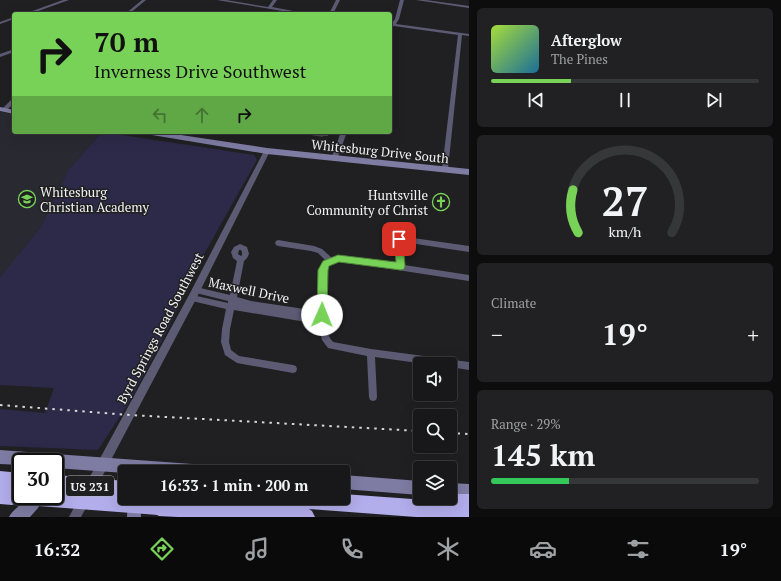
<!DOCTYPE html>
<meta charset="utf-8">
<style>
:root{--surface:#18181a;--page:#212123;--text:#f1f3f6;--muted:#9fa0a2;--line:#363739;--accent:#78d258}
body{margin:0;font-family:"PT Serif",serif;background:var(--page);color:var(--text);height:100vh;display:flex;flex-direction:column;font-size:15px;white-space:nowrap}
*{box-sizing:border-box;margin:0}
p{font-size:13px;color:var(--muted)}
.icon{flex:none;width:22px;height:22px;fill:none;stroke:currentColor;stroke-width:2;stroke-linecap:round;stroke-linejoin:round}
.map{position:relative;flex:1;overflow:hidden}
.sheet{display:flex;flex-direction:column;gap:8px;padding:8px;background:#0d0d0e;width:312px}
.sheet>*{flex:none}
.top-card{position:absolute;left:12px;top:12px;width:380px;height:122px;border-radius:4px;box-shadow:0 4px 16px #0002,0 0 0 1px var(--line);background:#78d258;color:#111;overflow:hidden}
.tools{position:absolute;left:413px;top:357px;display:grid;gap:8px}
.tools a{display:grid;place-items:center;width:44px;height:44px;border-radius:4px;background:var(--surface);box-shadow:0 4px 16px #0002,0 0 0 1px var(--line);font-size:20px}
.speed{position:absolute;left:12px;top:453px;display:flex;gap:8px;font-size:20px;font-weight:700;text-align:center}
.speed>*{display:grid;place-content:center;width:52px;height:52px;border-radius:50%;background:var(--surface);box-shadow:0 4px 16px #0002,0 0 0 1px var(--line);line-height:1}
.speed .limit{border:2px solid #111;border-radius:6px;background:#fff;color:#111}
.pin{position:absolute;display:grid;place-items:center;width:34px;height:34px;color:#fff;margin:-17px;border-radius:8px;box-shadow:0 2px 6px #0006}
.me{position:absolute;width:44px;margin:-22px;rotate:1deg;stroke-linejoin:round;filter:drop-shadow(0 0 3px #0008)}
.turn{display:flex;align-items:center;gap:14px;height:84px;padding:0 16px;font-size:18px}
.turn .icon{width:52px;height:52px;stroke-width:2.5}
.turn b{display:block;font-size:28px;line-height:34px}
.lanes{display:flex;align-items:center;height:38px;padding:0 16px;background:#0003;justify-content:center;gap:20px;direction:ltr}
.lanes .off{opacity:.35}
.big{font-size:30px;font-weight:600;line-height:1.1}
.sheet .tile{flex:1;display:flex;flex-direction:column;justify-content:center;gap:6px;min-width:0;padding:0 14px;border-radius:6px;background:var(--page)}
.sheet .dial{align-items:center;gap:0}
.dial svg{height:104px;overflow:visible;fill:none;stroke:var(--line);stroke-width:7;stroke-linecap:round;text-anchor:middle}
.dial text{fill:var(--text);stroke:none}
.song{display:flex;align-items:center;gap:12px}
.cover{width:48px;height:48px;border-radius:6px;background:linear-gradient(135deg,hsl(80 70% 55%),hsl(200 70% 35%))}
.played{height:4px;border-radius:2px;background:linear-gradient(90deg,var(--accent) 30%,var(--line) 30%)}
.keys{display:flex;justify-content:space-around;direction:ltr}
.heat{display:flex;justify-content:space-between;align-items:center;font-size:22px;direction:ltr}
.charge{height:6px;border-radius:3px;background:linear-gradient(90deg,#34c759 29%,var(--line) 0)}
.trip{position:absolute;left:118px;top:465px;width:232px;height:40px;border-radius:4px;background:var(--surface);box-shadow:0 4px 16px #0002,0 0 0 1px var(--line);font-weight:600;line-height:40px;text-align:center}
.menu{display:flex;height:64px;justify-content:space-around;align-items:center;background:#0a0a0a;color:var(--muted)}
.menu .icon{width:28px;height:28px}
.menu .selected{color:var(--accent)}
.menu b{font-size:18px;color:var(--text)}
main{display:flex;flex:1;min-height:0}
.map>svg:first-child{display:block}
.built{fill:#292931}
.green{fill:#2d2949}
.lines{fill:none;stroke-linecap:round;stroke-linejoin:round}
.minor{fill:#5d5b74;fill-rule:evenodd}
.tertiary{fill:#5d5b74;fill-rule:evenodd}
.secondary{fill:#7f7ca4;fill-rule:evenodd}
.motorway{fill:#b2adeb;fill-rule:evenodd}
.rail{stroke:#d6d6d8;stroke-width:2;stroke-dasharray:2.5 5;stroke-linecap:butt}
.motorway-bridge{stroke:#b2adeb;stroke-width:16}
.wall{fill:#48484a}
.building{fill:#5a5a5c;stroke:#727274}
.route{fill:#78d258;stroke:#4e8839}
.labels{text-anchor:middle;dominant-baseline:central;stroke-width:3;stroke-linejoin:round;paint-order:stroke}
.shield{fill:#202022;stroke:#b4b4b6;stroke-width:1}
.shield-label{font-size:12px;font-weight:bold;fill:#f3f3f5}
.street-label{font-size:13px;fill:#f3f3f5;stroke:#202022}
.poi-label{font-size:13px;fill:#f3f3f5;stroke:#202022;text-anchor:start}
</style>
<main>
<div class="map">
<svg width="469" height="517" viewBox="0 0 469 517">
<rect width="100%" height="100%" fill="#202022"/>
<!-- built -->
<polygon class="built" points="0,112 14,114 14,132 102,132 69,169 40,228 0,277"/>
<!-- green -->
<polygon class="green" points="102,132 254,155 257,160 203,256 169,327 128,404 98,450 0,446 0,409 45,413 54,388 0,385 0,277 40,228 69,169"/>
<g class="lines">
<!-- minor -->
<g class="minor">
<polygon points="63,0 69,0 30,14 24,14"/>
<polygon points="142,0 146,0 129,14 125,14"/>
<polygon points="217,0 226,0 268,7 273,0 277,0 272,7 309,14 300,14"/>
<polygon points="336,0 340,0 333,14 329,14"/>
<polygon points="400,0 404,0 399,19 396,24 469,34 469,36 462,35 448,169 445,171 442,169 458,35 394,26 391,27 390,23 392,23 395,19"/>
<polygon points="416,0 426,0 469,6 469,8"/>
<polygon points="14,17 14,19 0,24 0,22"/>
<polygon points="14,49 14,52 0,57 0,54"/>
<polygon points="12,99 14,99 14,103 6,111 2,111 2,109"/>
<polygon points="341,132 347,132 337,159 336,160 332,160 331,159"/>
<path d="M399 236 469 246V252L403 242 404 265 469 275V281L339 261 329 266 327 270C326 288 320 329 333 342L371 349 469 362V370L450 367V364H425L375 357 377 397 376 400 373 401 370 400 369 397 367 356 328 348 322 340 318 324 234 310 230 329 229 342 231 350 239 356 293 365 296 366 297 369 296 372 293 373 237 363 225 355 221 342 222 329 226 309 192 301 189 300 188 298 189 296 192 295 228 303V301L196 293 193 292 192 290 193 288 196 287 230 295 237 261 233 258 231 252 234 247 240 244 247 247 249 254 247 258 244 261 237 297 251 301 318 311C318 299 316 267 326 261L318 253 311 251 278 246 276 245 275 243 276 241 278 240 314 246 322 249 332 258 338 255 397 264 396 239ZM239 250H241L242 252V255L241 256 238 254Z"/>
</g>
<!-- tertiary -->
<g class="tertiary">
<polygon points="267,149 270,151 195,301 94,492 90,494 86,492 84,488 86,484 189,295 264,151"/>
<polygon points="84,494 88,496 90,500 81,517 69,517 80,496"/>
</g>
<!-- secondary -->
<g class="secondary">
<polygon points="0,107 14,110 14,114 0,111"/>
<polygon points="142,132 161,132 267,148 469,169 469,175 267,154 146,134"/>
<polygon points="0,450 206,465 211,467 213,472 125,473 55,468 55,462 21,462 21,465 0,464"/>
<polygon points="343,475 420,481 420,495 343,489"/>
<polygon points="450,483 469,484 469,498 450,497"/>
<path d="M28 496H44L38 508 30 517H9C12 510 23 504 28 496Z"/>
<polygon points="128,498 140,498 141,517 127,517"/>
</g>
<!-- motorway -->
<g class="motorway">
<polygon points="0,471 21,473 21,489 16,489 18,490 21,496 18,502 12,505 0,504"/>
<polygon points="343,494 440,501 441,498 450,498 450,494 469,494 469,517 416,517 309,509 312,511 315,517 178,517 159,516 153,513 150,507 153,501 159,498 266,505 263,504 260,498 343,498"/>
</g>
<!-- rail -->
<g class="rail">
<polyline points="0,405 130,415 420,431"/>
<polyline points="450,433 469,434"/>
</g>
<!-- motorway-bridge -->
<g class="motorway-bridge">
<polyline points="55,483 125,489"/>
<polyline points="12,496 159,507"/>
</g>
</g>
<!-- wall -->
<polygon class="wall" points="305,132 329,132 328,136 323,136 323,137 305,134"/>
<!-- building -->
<polygon class="building" points="315,132 329,132 329,133 324,132 324,134"/>
<!-- route -->
<polygon class="route" points="399,236 403,239 405,266 404,269 401,270 339,262 329,266 328,270 327,315 326,318 322,320 319,318 317,315 318,270 323,261 338,255 396,262 394,239"/>
<!-- icons -->
<defs>
<g id="school-ring" transform="scale(0.9)"><circle r="9.5" fill="#202022" stroke="#78d258" stroke-width="1.5"/><path d="M0-5L7-2L0 1L-7-2ZM-4 1L0 2.5L4 1V4Q0 6-4 4Z" fill="#78d258"/></g>
<g id="church-ring" transform="scale(0.9)"><circle r="9.5" fill="#202022" stroke="#78d258" stroke-width="1.5"/><path d="M-1.2-6h2.4v3.5h3.3v2.4h-3.3V6h-2.4V-.1h-3.3v-2.4h3.3Z" fill="#78d258"/></g>
</defs>
<g fill-rule="evenodd">
<use href="#school-ring" x="27" y="199"/>
<use href="#church-ring" x="441" y="202"/>
</g>
<g class="labels">
<!-- shield labels -->
<rect class="shield" x="66" y="476" width="48" height="20" rx="3"/>
<g class="shield-label">
<text x="90" y="486">US 231</text>
</g>
<!-- street labels -->
<g class="street-label">
<text transform="translate(380 151) rotate(6)">Whitesburg Drive South</text>
<text transform="translate(249 290) rotate(12)">Maxwell Drive</text>
<text transform="translate(160 328) rotate(-62)">Byrd Springs Road Southwest</text>
</g>
<!-- poi labels -->
<g class="poi-label">
<text x="40" y="192">Whitesburg<tspan x="40" dy="15">Christian Academy</tspan></text>
<text x="428" y="195" text-anchor="end">Huntsville<tspan x="428" dy="15">Community of Christ</tspan></text>
</g>
</g>
</svg>
<div class="tools">
<a><svg class="icon" aria-label="sound" viewBox="0 0 24 24"><path d="M4 9h4l5-4v14l-5-4H4zM17 9q2 3 0 6"/></svg></a>
<a><svg class="icon" aria-label="search" viewBox="0 0 24 24"><circle cx="10" cy="10" r="6"/><path d="M15 15l6 6"/></svg></a>
<a><svg class="icon" aria-label="layers" viewBox="0 0 24 24"><path d="M12 4l9 5-9 5-9-5zM3 14l9 5 9-5"/></svg></a>
</div>
<div class="speed"><div class="limit">30</div></div>
<div class="pin" style="left:399px;top:239px;background:#d93025"><svg class="icon" aria-label="arrive" viewBox="0 0 24 24"><path d="M6 21V4h12l-3 4 3 4H6"/></svg></div>
<svg class="me" style="left:322px;top:315px" viewBox="-20 -20 40 40"><circle r="19" fill="#fff"/><path d="M0-13L10 11 0 6-10 11z" fill="#78d258"/></svg>
<div class="trip">16:33 · 1 min · 200 m</div>
<div class="top-card">
<div class="turn"><svg class="icon" aria-label="right" viewBox="0 0 24 24"><path d="M7 20v-9h11M14 6l5 5-5 5"/></svg><div><b>70 m</b>Inverness Drive Southwest</div></div>
<div class="lanes"><svg class="icon off" aria-label="left" viewBox="0 0 24 24"><path d="M17 20v-9H6M10 6l-5 5 5 5"/></svg><svg class="icon off" aria-label="ahead" viewBox="0 0 24 24"><path d="M12 20V5M6 11l6-6 6 6"/></svg><svg class="icon" aria-label="right" viewBox="0 0 24 24"><path d="M7 20v-9h11M14 6l5 5-5 5"/></svg></div>
</div>
</div>
<section class="sheet">
<div class="tile">
<div class="song"><i class="cover"></i><div><b>Afterglow</b><p>The Pines</p></div></div>
<div class="played"></div>
<div class="keys"><svg class="icon" aria-label="previous" viewBox="0 0 24 24"><path d="M18 5L8 12l10 7zM5 5v14"/></svg><svg class="icon" aria-label="pause" viewBox="0 0 24 24"><path d="M8 5v14M16 5v14"/></svg><svg class="icon" aria-label="next" viewBox="0 0 24 24"><path d="M6 5l10 7-10 7zM19 5v14"/></svg></div>
</div>
<div class="tile dial"><svg viewBox="0 0 100 80">
<path d="M14 69A42 42 0 1 1 86 69"/>
<path d="M14 69A42 42 0 0 1 10 36" stroke="#78d258"/>
<text x="50" y="56" font-size="32" font-weight="700">27</text>
<text x="50" y="72" font-size="11">km/h</text>
</svg></div>
<div class="tile"><p>Climate</p>
<div class="heat"><a>−</a><b class="big">19°</b><a>+</a></div>
</div>
<div class="tile"><p>Range · 29%</p><b class="big">145 km</b><div class="charge"></div></div>
</section>
</main>
<nav class="menu">
<b>16:32</b>
<svg class="icon selected" aria-label="directions" viewBox="0 0 24 24"><path d="M12 3l9 9-9 9-9-9zM9 14v-3h6M13 9l2 2-2 2"/></svg>
<svg class="icon" aria-label="music" viewBox="0 0 24 24"><path d="M9 18V5l10-2v13"/><circle cx="6" cy="18" r="3"/><circle cx="16" cy="16" r="3"/></svg>
<svg class="icon" aria-label="phone" viewBox="0 0 24 24"><path d="M5 4h4l2 5-3 2q2 4 5 5l2-3 5 2v4C11 20 4 13 5 4z"/></svg>
<svg class="icon" aria-label="climate" viewBox="0 0 24 24"><path d="M12 3v18M4 7l16 10M4 17L20 7"/></svg>
<svg class="icon" aria-label="car" viewBox="0 0 24 24"><path d="M5 17H2v-5l4-1 3-4h7l3 4 3 1v5h-3M9 17h6M6 11h13"/><circle cx="7" cy="17" r="2"/><circle cx="17" cy="17" r="2"/></svg>
<svg class="icon" aria-label="filters" viewBox="0 0 24 24"><path d="M4 7h16M4 17h16"/><circle cx="9" cy="7" r="2"/><circle cx="15" cy="17" r="2"/></svg>
<b>19°</b>
</nav>
